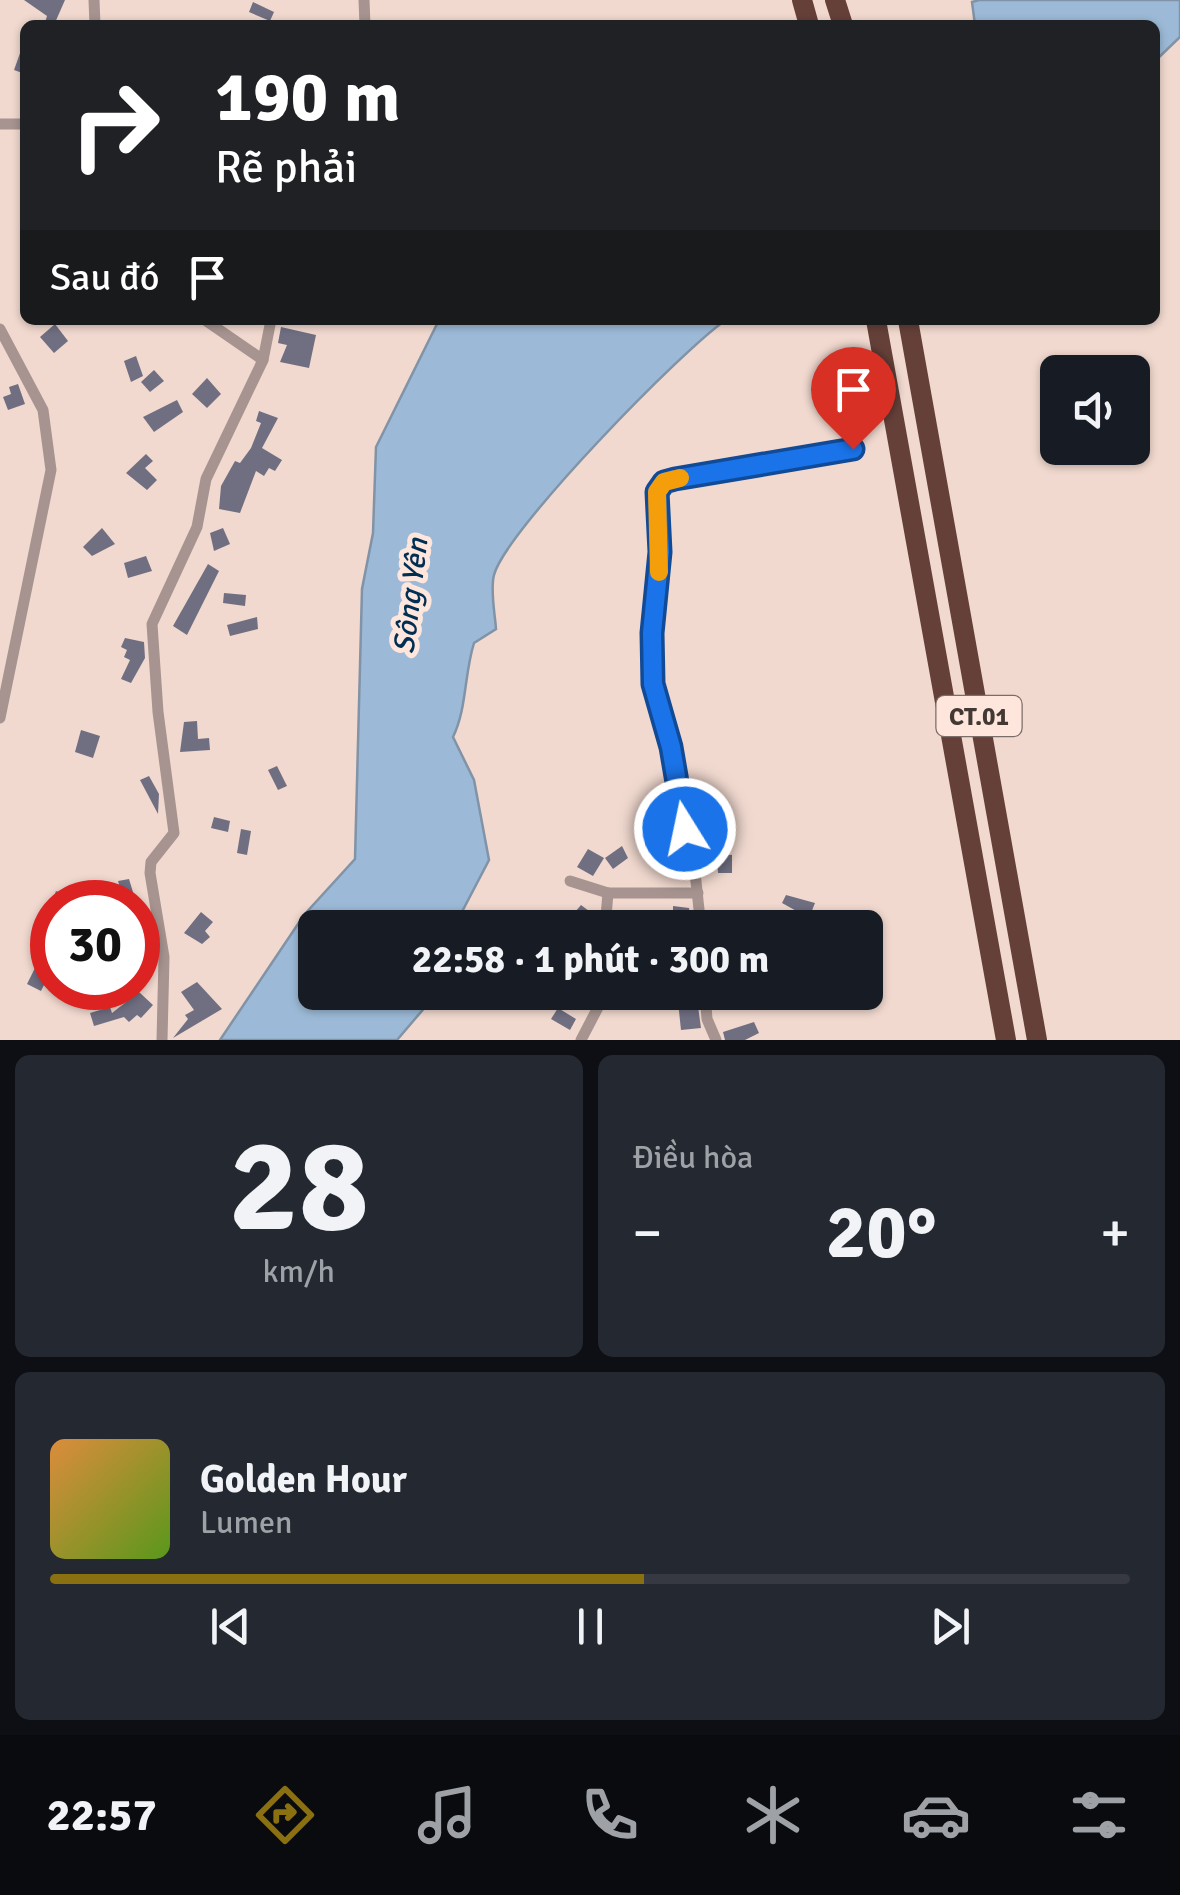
<!DOCTYPE html>
<html lang="vi">
<meta charset="utf-8">
<style>
:root{--surface:#171b24;--page:#242831;--text:#f1f3f6;--muted:#9ea1a6;--line:#363941;--accent:#8b7012}
body{margin:0;font-family:Signika,sans-serif;background:var(--page);color:var(--text);height:100vh;display:flex;flex-direction:column;font-size:38px;white-space:nowrap}
*{box-sizing:border-box;margin:0}
p{font-size:32px;color:var(--muted)}
.icon{flex:none;width:55px;height:55px;fill:none;stroke:currentColor;stroke-width:2;stroke-linecap:round;stroke-linejoin:round}
.map{position:relative;height:1040px;overflow:hidden}
.panel{display:flex;flex-direction:column;gap:15px;padding:15px;background:#0d0f14;flex:1}
.panel>*{flex:none}
.hud{position:absolute;left:20px;top:20px;width:1140px;height:305px;border-radius:15px;box-shadow:0 2px 8px #0004;background:#202124;color:#fff;overflow:hidden}
.buttons{position:absolute;left:1040px;top:355px;display:grid;gap:20px}
.buttons a{display:grid;place-items:center;width:110px;height:110px;border-radius:15px;background:var(--surface);box-shadow:0 2px 8px #0004;font-size:50px}
.speed{position:absolute;left:30px;top:880px;display:flex;gap:20px;font-size:50px;font-weight:700;text-align:center}
.speed>*{display:grid;place-content:center;width:130px;height:130px;border-radius:50%;background:var(--surface);box-shadow:0 2px 8px #0004;line-height:1}
.speed .limit{border:15px solid #d22;background:#fff;color:#111}
.pin{position:absolute;display:grid;place-items:center;width:85px;height:85px;color:#fff;margin:-102px -42px;border-radius:50% 50% 50% 0;rotate:-45deg;box-shadow:0 0 10px #0007}
.pin .icon{rotate:45deg}
.me{position:absolute;width:110px;margin:-55px;rotate:350deg;stroke-linejoin:round;filter:drop-shadow(0 0 8px #0008)}
.turn{display:flex;align-items:center;gap:35px;height:210px;padding:0 30px;font-size:45px}
.turn .icon{width:130px;height:130px;stroke-width:2.5}
.turn b{display:block;font-size:70px;line-height:85px}
.then{display:flex;align-items:center;height:95px;padding:0 30px;background:#0003;gap:20px;font-size:38px}
.big{font-size:75px;font-weight:800;line-height:1.1}
.panel .tile{flex:1;display:flex;flex-direction:column;justify-content:center;gap:15px;min-width:0;padding:0 35px;border-radius:15px;background:var(--page)}
.panel .dial{align-items:center;gap:0}
.dial b{font-size:130px;line-height:1}
.song{display:flex;align-items:center;gap:30px}
.cover{width:120px;height:120px;border-radius:15px;background:linear-gradient(135deg,hsl(30 70% 55%),hsl(90 70% 35%))}
.played{height:10px;border-radius:5px;background:linear-gradient(90deg,var(--accent) 55%,var(--line) 55%)}
.keys{display:flex;justify-content:space-around;direction:ltr}
.heat{display:flex;justify-content:space-between;align-items:center;font-size:55px;direction:ltr}
.panel .tiles{flex:1;display:grid;gap:15px;grid-template-columns:1fr 1fr}
.tile:last-child{grid-column:span 2}
.trip{position:absolute;left:298px;top:910px;width:585px;height:100px;border-radius:15px;background:var(--surface);box-shadow:0 2px 8px #0004;font-weight:800;line-height:100px;text-align:center}
.tabs{display:flex;height:160px;justify-content:space-around;align-items:center;background:#090b0e;color:var(--muted)}
.tabs .icon{width:70px;height:70px}
.tabs .selected{color:var(--accent)}
.tabs b{font-size:45px;color:var(--text)}
.map>svg:first-child{display:block}
.water{fill:#9cbad7;stroke:#8193a6;stroke-width:2.5}
.building{fill:#706f82}
.lines{fill:none;stroke-linecap:round;stroke-linejoin:round}
.street{stroke:#a79490;stroke-width:11}
.highway{stroke:#654039;stroke-width:20}
.route-casing{stroke:#114b97;stroke-width:25}
.route{stroke:#1a73e8;stroke-width:18}
.slow{stroke:#f59e0b;stroke-width:18}
.labels{text-anchor:middle;dominant-baseline:central;stroke-width:10;stroke-linejoin:round;paint-order:stroke}
.shield{fill:#ffe6dc;stroke:#7b6d67;stroke-width:2.5}
.shield-label{font-size:25px;font-weight:bold;fill:#423935}
.water-label{font-size:30px;font-style:italic;fill:#002f54;stroke:#ffe6dc}
</style>
<div class="map">
<svg width="1180" height="1040" viewBox="0 0 1180 1040">
<rect width="100%" height="100%" fill="#f1d9cf"/>
<!-- water -->
<g class="water">
<polygon points="979,0 1180,0 1180,37 1155,61 1155,25 975,25 972,2"/>
<path d="M439 320H726C684 348 505 531 494 575 490 590 495 614 496 629L474 643C464 675 467 708 453 737L474 780 489 860 454 927 315 928V992L431 993 426 1006 397 1040H220L304 915 355 859 362 589 373 533 376 447Z"/>
</g>
<!-- building -->
<g class="building">
<polygon points="24,0 65,0 54,25 45,22 47,16"/>
<polygon points="253,2 274,12 270,21 249,12"/>
<polygon points="24,42 25,42 25,74 14,70"/>
<polygon points="55,324 68,341 54,353 40,337"/>
<polygon points="281,327 316,335 309,368 280,362 287,345 278,343"/>
<polygon points="136,356 143,376 131,382 124,361"/>
<polygon points="154,370 164,381 150,392 141,382"/>
<polygon points="207,378 221,394 207,408 192,394"/>
<polygon points="18,384 25,404 8,410 3,397 11,394 9,387"/>
<polygon points="177,400 183,412 154,432 143,417"/>
<polygon points="259,411 278,418 262,448 282,460 275,471 269,468 264,476 256,471 240,513 219,509 221,486 235,461 240,463 251,448 261,423 256,421"/>
<polygon points="146,454 153,461 145,468 157,480 147,490 126,473"/>
<polygon points="102,528 115,544 92,556 83,547"/>
<polygon points="223,528 230,544 214,551 210,533"/>
<polygon points="146,556 152,571 128,578 124,563"/>
<polygon points="208,564 219,571 187,635 173,626"/>
<polygon points="224,593 246,595 245,606 223,603"/>
<polygon points="257,617 258,629 230,636 227,625"/>
<polygon points="125,638 144,642 145,658 131,683 121,679 130,660 124,657 127,650 121,647"/>
<polygon points="197,721 198,739 209,738 210,750 180,752 184,722"/>
<polygon points="81,730 100,736 93,758 75,752"/>
<polygon points="277,766 287,786 278,790 268,770"/>
<polygon points="149,776 159,794 158,814 140,780"/>
<polygon points="214,817 230,821 228,832 211,828"/>
<polygon points="241,829 251,831 247,855 237,853"/>
<polygon points="657,844 683,857 679,868 652,854"/>
<polygon points="622,846 628,858 613,869 605,858"/>
<polygon points="588,849 604,858 593,876 577,867"/>
<polygon points="717,854 732,855 732,873 718,873"/>
<polygon points="129,879 136,902 101,902 101,898 122,894 118,881"/>
<polygon points="56,891 83,901 83,902 52,902"/>
<polygon points="786,895 815,903 809,918 782,903"/>
<polygon points="581,905 597,917 596,928 580,928 569,919"/>
<polygon points="673,906 689,908 692,928 673,928"/>
<polygon points="138,907 148,919 151,934 141,968"/>
<polygon points="201,912 213,922 205,931 210,937 202,944 184,933"/>
<polygon points="36,966 50,973 41,991 27,984"/>
<polygon points="197,982 222,1009 173,1038 188,1019 185,1015 194,1010 181,992"/>
<polygon points="139,992 153,1005 141,1018 137,1015 129,1022 124,1017 94,1026 90,1013 110,1007 112,1013"/>
<polygon points="677,992 696,992 701,1028 681,1030"/>
<polygon points="558,1008 576,1019 570,1030 551,1019"/>
<polygon points="754,1022 759,1033 745,1040 725,1040 723,1032"/>
</g>
<g class="lines">
<!-- street -->
<g class="street">
<polyline points="94,0 95,25"/>
<polyline points="364,0 365,25"/>
<polyline points="0,124 25,124"/>
<polyline points="205,320 263,360"/>
<polyline points="0,329 43,410 51,470 0,718"/>
<polyline points="570,881 608,893 698,893"/>
<polyline points="605,928 608,893"/>
<polyline points="701,928 694,863 653,683 652,633 660,552 657,492 664,482 675,479 853,449"/>
<polyline points="705,992 707,1019 716,1040"/>
<polyline points="162,1040 164,957 150,873 151,862 174,833 158,712 152,624 197,527 206,479 263,360 271,320"/>
<polyline points="581,1040 606,992"/>
</g>
<!-- highway -->
<g class="highway">
<polyline points="802,0 809,25"/>
<polyline points="835,0 843,25"/>
<polyline points="876,320 1006,1040"/>
<polyline points="908,320 1037,1040"/>
</g>
</g>
<g class="lines">
<!-- route casing -->
<g class="route-casing">
<polyline id="route" points="685,829 671,747 653,684 652,633 660,552 657,492 664,482 675,479 853,449"/>
</g>
<!-- route -->
<use href="#route" class="route"/>
<!-- slow -->
<polyline class="slow" points="659,572 657,492 664,482 680,478"/>
</g>
<g class="labels">
<!-- shield labels -->
<rect class="shield" x="936.5" y="696" width="85" height="40" rx="8"/>
<g class="shield-label">
<text x="979" y="716">CT.01</text>
</g>
<!-- water labels -->
<g class="water-label">
<text transform="translate(411 596) rotate(-83)">Sông Yên</text>
</g>
</g>
</svg>
<div class="buttons">
<a><svg class="icon" aria-label="sound" viewBox="0 0 24 24"><path d="M4 9h4l5-4v14l-5-4H4zM17 9q2 3 0 6"/></svg></a>
</div>
<div class="speed"><div class="limit">30</div></div>
<div class="pin" style="left:853px;top:449px;background:#d93025"><svg class="icon" aria-label="arrive" viewBox="0 0 24 24"><path d="M6 21V4h12l-3 4 3 4H6"/></svg></div>
<svg class="me" style="left:685px;top:829px" viewBox="-20 -20 40 40"><circle r="17" fill="#1a73e8" stroke="#fff" stroke-width="3"/><path d="M0-11L8 9 0 5-8 9z" fill="#fff"/></svg>
<div class="trip">22:58 · 1 phút · 300 m</div>
<div class="hud">
<div class="turn"><svg class="icon" aria-label="right" viewBox="0 0 24 24"><path d="M7 20v-9h11M14 6l5 5-5 5"/></svg><div><b>190 m</b>Rẽ phải</div></div>
<div class="then">Sau đó<svg class="icon" aria-label="arrive" viewBox="0 0 24 24"><path d="M6 21V4h12l-3 4 3 4H6"/></svg></div>
</div>
</div>
<section class="panel">
<div class="tiles">
<div class="tile dial"><b>28</b><p>km/h</p></div>
<div class="tile"><p>Điều hòa</p>
<div class="heat"><a>−</a><b class="big">20°</b><a>+</a></div>
</div>
<div class="tile">
<div class="song"><i class="cover"></i><div><b>Golden Hour</b><p>Lumen</p></div></div>
<div class="played"></div>
<div class="keys"><svg class="icon" aria-label="previous" viewBox="0 0 24 24"><path d="M18 5L8 12l10 7zM5 5v14"/></svg><svg class="icon" aria-label="pause" viewBox="0 0 24 24"><path d="M8 5v14M16 5v14"/></svg><svg class="icon" aria-label="next" viewBox="0 0 24 24"><path d="M6 5l10 7-10 7zM19 5v14"/></svg></div>
</div>
</div>
</section>
<nav class="tabs">
<b>22:57</b>
<svg class="icon selected" aria-label="directions" viewBox="0 0 24 24"><path d="M12 3l9 9-9 9-9-9zM9 14v-3h6M13 9l2 2-2 2"/></svg>
<svg class="icon" aria-label="music" viewBox="0 0 24 24"><path d="M9 18V5l10-2v13"/><circle cx="6" cy="18" r="3"/><circle cx="16" cy="16" r="3"/></svg>
<svg class="icon" aria-label="phone" viewBox="0 0 24 24"><path d="M5 4h4l2 5-3 2q2 4 5 5l2-3 5 2v4C11 20 4 13 5 4z"/></svg>
<svg class="icon" aria-label="climate" viewBox="0 0 24 24"><path d="M12 3v18M4 7l16 10M4 17L20 7"/></svg>
<svg class="icon" aria-label="car" viewBox="0 0 24 24"><path d="M5 17H2v-5l4-1 3-4h7l3 4 3 1v5h-3M9 17h6M6 11h13"/><circle cx="7" cy="17" r="2"/><circle cx="17" cy="17" r="2"/></svg>
<svg class="icon" aria-label="filters" viewBox="0 0 24 24"><path d="M4 7h16M4 17h16"/><circle cx="9" cy="7" r="2"/><circle cx="15" cy="17" r="2"/></svg>
</nav>
